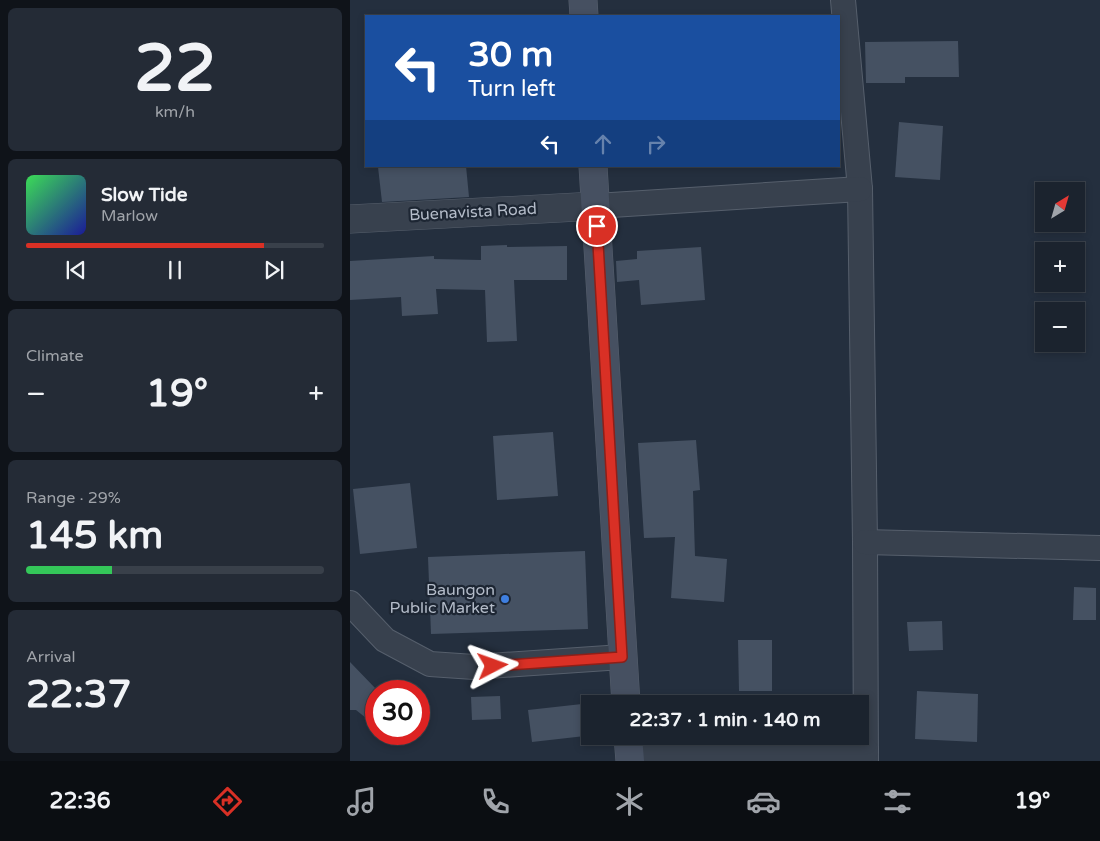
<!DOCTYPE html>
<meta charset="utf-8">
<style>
:root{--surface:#1b232e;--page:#242b36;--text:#f1f3f6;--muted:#a0a4aa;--line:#39404a;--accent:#d93025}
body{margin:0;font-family:"Varela Round",sans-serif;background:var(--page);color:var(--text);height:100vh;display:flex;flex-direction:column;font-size:19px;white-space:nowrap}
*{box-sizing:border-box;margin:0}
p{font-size:16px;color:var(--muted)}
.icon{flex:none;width:28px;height:28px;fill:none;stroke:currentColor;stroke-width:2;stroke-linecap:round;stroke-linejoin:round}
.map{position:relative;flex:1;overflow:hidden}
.side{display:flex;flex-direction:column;gap:8px;padding:8px;background:#0f1319;width:350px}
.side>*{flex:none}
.guide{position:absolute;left:15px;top:15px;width:475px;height:152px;border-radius:0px;box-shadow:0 2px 8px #0003,0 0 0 1px var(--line);background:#1a4fa0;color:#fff;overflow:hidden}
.needle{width:32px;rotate:37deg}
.buttons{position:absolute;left:685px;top:182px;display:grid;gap:10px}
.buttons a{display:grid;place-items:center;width:50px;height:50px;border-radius:0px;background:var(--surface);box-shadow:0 2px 8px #0003,0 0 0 1px var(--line);font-size:25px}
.speed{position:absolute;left:15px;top:680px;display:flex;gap:10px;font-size:25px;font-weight:700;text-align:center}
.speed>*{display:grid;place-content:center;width:65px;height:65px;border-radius:50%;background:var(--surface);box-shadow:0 2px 8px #0003,0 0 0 1px var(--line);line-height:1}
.speed .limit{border:8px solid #d22;background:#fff;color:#111}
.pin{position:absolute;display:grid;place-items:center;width:42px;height:42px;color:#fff;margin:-21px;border:2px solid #fff;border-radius:50%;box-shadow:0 1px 5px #0007}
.me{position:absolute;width:55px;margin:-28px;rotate:86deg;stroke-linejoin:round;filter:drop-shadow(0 0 4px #0008)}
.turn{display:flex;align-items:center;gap:18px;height:105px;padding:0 20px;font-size:22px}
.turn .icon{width:65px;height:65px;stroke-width:2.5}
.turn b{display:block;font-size:35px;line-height:42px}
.lanes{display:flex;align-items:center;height:48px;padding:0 20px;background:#0003;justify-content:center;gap:25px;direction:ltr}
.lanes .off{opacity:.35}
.big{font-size:38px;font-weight:800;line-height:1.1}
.side .card{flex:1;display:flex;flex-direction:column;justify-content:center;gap:8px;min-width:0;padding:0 18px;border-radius:8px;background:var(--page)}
.side .dial{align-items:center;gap:0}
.dial b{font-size:65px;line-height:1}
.song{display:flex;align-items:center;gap:15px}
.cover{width:60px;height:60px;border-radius:8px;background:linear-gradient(135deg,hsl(130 70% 55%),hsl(240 70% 35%))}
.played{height:5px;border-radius:2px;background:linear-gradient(90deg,var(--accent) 80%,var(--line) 80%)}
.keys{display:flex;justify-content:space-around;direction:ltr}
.heat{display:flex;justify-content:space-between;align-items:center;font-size:28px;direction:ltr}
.charge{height:8px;border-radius:4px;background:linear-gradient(90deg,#34c759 29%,var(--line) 0)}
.trip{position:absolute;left:231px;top:695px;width:288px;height:50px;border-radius:0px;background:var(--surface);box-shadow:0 2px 8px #0003,0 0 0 1px var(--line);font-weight:800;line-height:50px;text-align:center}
.menu{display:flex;height:80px;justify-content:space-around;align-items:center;background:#0b0e12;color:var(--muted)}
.menu .icon{width:35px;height:35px}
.menu .on{color:var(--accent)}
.menu b{font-size:22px;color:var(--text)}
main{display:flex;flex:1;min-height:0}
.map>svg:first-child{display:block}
.building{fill:#455162}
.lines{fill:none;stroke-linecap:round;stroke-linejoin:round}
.minor-casing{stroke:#565f6c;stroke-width:26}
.tertiary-casing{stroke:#565f6c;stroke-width:29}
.secondary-casing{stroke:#565f6c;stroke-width:29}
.minor{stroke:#38414e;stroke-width:24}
.tertiary{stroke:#38414e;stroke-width:28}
.secondary{stroke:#465061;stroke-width:28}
.route-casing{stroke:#8d1f18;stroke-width:12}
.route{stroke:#d93025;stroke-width:9}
.shop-dot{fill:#3f7fe0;stroke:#1d2633;stroke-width:2}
.labels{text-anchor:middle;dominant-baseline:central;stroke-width:4.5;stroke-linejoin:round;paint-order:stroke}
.street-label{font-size:16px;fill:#b4bcc9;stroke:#1d2633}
.poi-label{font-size:16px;fill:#b4bcc9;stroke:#1d2633;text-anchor:end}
</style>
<main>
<section class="side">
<div class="card dial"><b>22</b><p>km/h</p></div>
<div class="card">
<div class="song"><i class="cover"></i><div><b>Slow Tide</b><p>Marlow</p></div></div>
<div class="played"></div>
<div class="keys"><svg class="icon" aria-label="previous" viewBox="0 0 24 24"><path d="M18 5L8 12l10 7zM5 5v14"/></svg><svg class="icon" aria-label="pause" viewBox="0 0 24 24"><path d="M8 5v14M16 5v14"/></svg><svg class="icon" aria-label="next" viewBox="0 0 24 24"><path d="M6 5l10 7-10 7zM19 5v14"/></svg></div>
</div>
<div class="card"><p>Climate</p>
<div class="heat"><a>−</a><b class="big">19°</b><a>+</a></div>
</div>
<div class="card"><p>Range · 29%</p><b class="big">145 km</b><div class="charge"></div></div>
<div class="card"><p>Arrival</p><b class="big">22:37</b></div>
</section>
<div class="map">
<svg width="750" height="761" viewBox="0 0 750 761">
<rect width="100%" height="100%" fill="#242f3e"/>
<!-- building -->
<g class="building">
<polygon points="608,41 609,77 555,77 555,83 516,83 515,42"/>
<polygon points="549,122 593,126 590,180 545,177"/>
<polygon points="43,166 116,166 119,197 32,202 28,167"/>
<polygon points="157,245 157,247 217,246 217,280 164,280 167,341 137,342 135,290 86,289 88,314 52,316 51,297 0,300 0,261 84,256 84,259 131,260 131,246"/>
<polygon points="351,247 355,300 291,305 289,280 267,282 266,261 287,259 287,251"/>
<polygon points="203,432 208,496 147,500 143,436"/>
<polygon points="346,440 350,490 343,491 345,556 377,559 374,602 321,598 325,537 294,538 288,443"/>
<polygon points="60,483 67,548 10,554 3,489"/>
<polygon points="235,551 238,629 81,634 78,557"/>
<polygon points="724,587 746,588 746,620 723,620"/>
<polygon points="592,621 593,650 559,651 557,622"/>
<polygon points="388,640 422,640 422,691 389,691"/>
<polygon points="0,662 26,689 26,726 6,710 0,710"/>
<polygon points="567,691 628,694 627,742 565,739"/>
<polygon points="150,696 151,719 122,720 121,697"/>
<polygon points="232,704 235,736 182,742 178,710"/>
</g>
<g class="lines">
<!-- minor casing -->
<g class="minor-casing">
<g id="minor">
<polyline points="493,0 510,189 515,542 516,761"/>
<polyline points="246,206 510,189"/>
<polyline points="515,542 750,548"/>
<polyline points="0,603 35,640 80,664 124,667 272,657"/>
<polyline points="279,753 516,750"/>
</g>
</g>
<!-- tertiary casing -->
<g class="tertiary-casing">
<polyline id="tertiary" points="0,219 246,206"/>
</g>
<!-- secondary casing -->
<g class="secondary-casing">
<g id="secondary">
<polyline points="233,0 234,16"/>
<polyline points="243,166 276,704"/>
<polyline points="278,736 280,761"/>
</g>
</g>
<!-- minor -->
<use href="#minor" class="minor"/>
<!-- tertiary -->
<use href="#tertiary" class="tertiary"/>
<!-- secondary -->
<use href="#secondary" class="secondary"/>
</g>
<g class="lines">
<!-- route casing -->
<g class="route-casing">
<polyline id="route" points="143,666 272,657 247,226"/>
</g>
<!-- route -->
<use href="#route" class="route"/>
</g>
<!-- markers -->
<circle class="shop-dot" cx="155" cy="599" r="5"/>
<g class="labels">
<!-- street labels -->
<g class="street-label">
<text transform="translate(123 212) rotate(-3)">Buenavista Road</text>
</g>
<!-- poi labels -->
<g class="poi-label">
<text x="145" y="590">Baungon<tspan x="145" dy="18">Public Market</tspan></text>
</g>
</g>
</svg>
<div class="buttons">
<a><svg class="needle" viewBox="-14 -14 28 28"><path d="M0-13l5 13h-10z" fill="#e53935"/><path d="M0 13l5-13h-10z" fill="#a0a4aa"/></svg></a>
<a>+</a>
<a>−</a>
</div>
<div class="speed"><div class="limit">30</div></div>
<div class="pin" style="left:247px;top:226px;background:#d93025"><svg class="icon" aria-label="arrive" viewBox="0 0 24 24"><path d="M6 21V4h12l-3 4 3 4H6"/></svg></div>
<svg class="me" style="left:143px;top:666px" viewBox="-20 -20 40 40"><path d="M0-17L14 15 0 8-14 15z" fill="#d93025" stroke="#fff" stroke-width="4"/></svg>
<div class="trip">22:37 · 1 min · 140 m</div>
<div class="guide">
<div class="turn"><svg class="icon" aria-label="left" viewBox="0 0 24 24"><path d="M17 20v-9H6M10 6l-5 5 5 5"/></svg><div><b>30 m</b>Turn left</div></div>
<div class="lanes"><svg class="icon" aria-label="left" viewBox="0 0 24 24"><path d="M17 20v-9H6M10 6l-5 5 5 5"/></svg><svg class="icon off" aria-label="ahead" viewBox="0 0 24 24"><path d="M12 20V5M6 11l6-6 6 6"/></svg><svg class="icon off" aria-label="right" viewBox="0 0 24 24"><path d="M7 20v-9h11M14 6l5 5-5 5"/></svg></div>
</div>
</div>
</main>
<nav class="menu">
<b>22:36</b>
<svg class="icon on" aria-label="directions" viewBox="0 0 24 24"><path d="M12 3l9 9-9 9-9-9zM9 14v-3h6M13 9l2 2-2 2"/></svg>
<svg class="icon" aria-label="music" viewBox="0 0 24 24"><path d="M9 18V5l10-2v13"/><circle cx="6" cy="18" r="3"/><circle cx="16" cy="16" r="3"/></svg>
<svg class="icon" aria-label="phone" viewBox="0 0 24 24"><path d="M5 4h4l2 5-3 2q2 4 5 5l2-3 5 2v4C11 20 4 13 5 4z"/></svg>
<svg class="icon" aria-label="climate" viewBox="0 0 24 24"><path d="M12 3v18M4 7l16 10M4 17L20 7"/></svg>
<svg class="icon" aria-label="car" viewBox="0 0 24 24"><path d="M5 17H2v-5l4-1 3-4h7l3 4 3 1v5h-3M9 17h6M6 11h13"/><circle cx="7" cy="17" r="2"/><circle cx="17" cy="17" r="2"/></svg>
<svg class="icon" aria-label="filters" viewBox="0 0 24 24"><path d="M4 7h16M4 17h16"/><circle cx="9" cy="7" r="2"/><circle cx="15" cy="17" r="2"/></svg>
<b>19°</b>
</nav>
